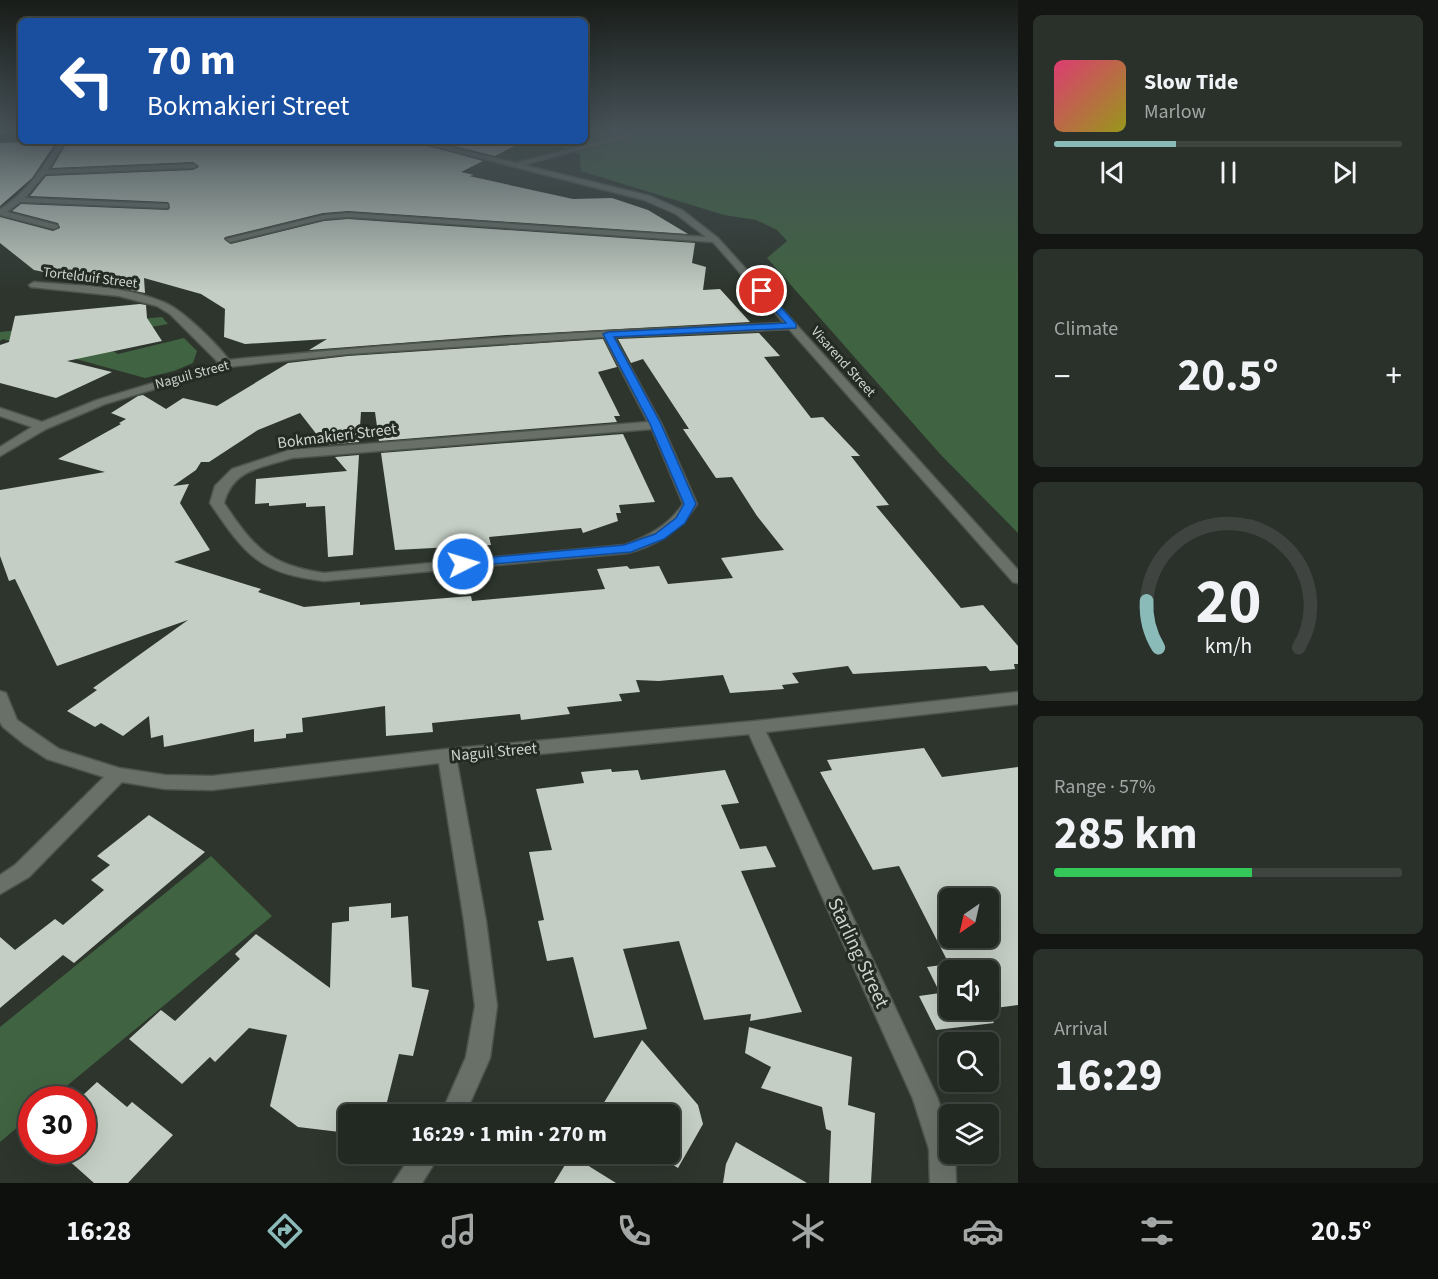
<!DOCTYPE html>
<meta charset="utf-8">
<style>
:root{--surface:#222822;--page:#2a302a;--text:#f1f3f6;--muted:#a2a6a5;--line:#3f4440;--accent:#8bbbb9}
body{margin:0;font-family:"Source Sans 3",sans-serif;background:var(--page);color:var(--text);height:100vh;display:flex;flex-direction:column;font-size:22px;white-space:nowrap}
*{box-sizing:border-box;margin:0}
p{font-size:20px;color:var(--muted)}
.icon{flex:none;width:33px;height:33px;fill:none;stroke:currentColor;stroke-width:2;stroke-linecap:round;stroke-linejoin:round}
.map{position:relative;flex:1;overflow:hidden}
.details{display:flex;flex-direction:column;gap:15px;padding:15px;background:#131613;width:420px}
.details>*{flex:none}
.guide{position:absolute;left:18px;top:18px;width:570px;height:126px;border-radius:9px;box-shadow:0 6px 24px #0002,0 0 0 2px var(--line);background:#1a4fa0;color:#fff;overflow:hidden}
.needle{width:39px;rotate:214deg}
.tools{position:absolute;left:939px;top:888px;display:grid;gap:12px}
.tools a{display:grid;place-items:center;width:60px;height:60px;border-radius:9px;background:var(--surface);box-shadow:0 6px 24px #0002,0 0 0 2px var(--line);font-size:30px}
.speed{position:absolute;left:18px;top:1086px;display:flex;gap:12px;font-size:30px;font-weight:700;text-align:center}
.speed>*{display:grid;place-content:center;width:78px;height:78px;border-radius:50%;background:var(--surface);box-shadow:0 6px 24px #0002,0 0 0 2px var(--line);line-height:1}
.speed .limit{border:9px solid #d22;background:#fff;color:#111}
.pin{position:absolute;display:grid;place-items:center;width:51px;height:51px;color:#fff;margin:-26px;border:3px solid #fff;border-radius:50%;box-shadow:0 2px 6px #0007}
.me{position:absolute;width:66px;margin:-33px;rotate:85deg;stroke-linejoin:round;filter:drop-shadow(0 0 4px #0008)}
.turn{display:flex;align-items:center;gap:21px;height:126px;padding:0 30px;font-size:27px}
.turn .icon{width:78px;height:78px;stroke-width:2.5}
.turn b{display:block;font-size:42px;line-height:51px}
.big{font-size:45px;font-weight:700;line-height:1.1}
.details .tile{flex:1;display:flex;flex-direction:column;justify-content:center;gap:9px;min-width:0;padding:0 21px;border-radius:9px;background:var(--page)}
.details .dial{align-items:center;gap:0}
.dial svg{height:156px;overflow:visible;fill:none;stroke:var(--line);stroke-width:7;stroke-linecap:round;text-anchor:middle}
.dial text{fill:var(--text);stroke:none}
.song{display:flex;align-items:center;gap:18px}
.cover{width:72px;height:72px;border-radius:9px;background:linear-gradient(135deg,hsl(340 70% 55%),hsl(60 70% 35%))}
.played{height:6px;border-radius:3px;background:linear-gradient(90deg,var(--accent) 35%,var(--line) 35%)}
.keys{display:flex;justify-content:space-around;direction:ltr}
.heat{display:flex;justify-content:space-between;align-items:center;font-size:33px;direction:ltr}
.charge{height:9px;border-radius:4px;background:linear-gradient(90deg,#34c759 57%,var(--line) 0)}
.trip{position:absolute;left:338px;top:1104px;width:342px;height:60px;border-radius:9px;background:var(--surface);box-shadow:0 6px 24px #0002,0 0 0 2px var(--line);font-weight:700;line-height:60px;text-align:center}
.tabs{display:flex;height:96px;justify-content:space-around;align-items:center;background:#0e100e;color:var(--muted)}
.tabs .icon{width:42px;height:42px}
.tabs .on{color:var(--accent)}
.tabs b{font-size:27px;color:var(--text)}
main{display:flex;flex:1;min-height:0}
.map>svg:first-child{display:block}
.built{fill:#333f33}
.green{fill:#406441}
.building{fill:#c4cec4;fill-rule:evenodd}
.lines{fill:none;stroke-linecap:round;stroke-linejoin:round}
.minor-casing{stroke:#4d534d;stroke-width:3}
.minor{fill:#687068;fill-rule:evenodd}
.route{fill:#1a73e8;stroke:#114b97;stroke-width:1.5}
.labels{text-anchor:middle;dominant-baseline:central;stroke-width:6;stroke-linejoin:round;paint-order:stroke}
.far-street-label{font-size:14px;fill:#cfd3cf;stroke:#232b23}
.street-label{font-size:16px;fill:#cfd3cf;stroke:#232b23}
.near-street-label{font-size:20px;fill:#cfd3cf;stroke:#232b23}
</style>
<main>
<div class="map">
<svg width="1018" height="1183" viewBox="0 0 1018 1183">
<rect width="100%" height="100%" fill="#2d352d"/>
<!-- built -->
<polygon class="built" points="416,141 547,141 567,151 516,165"/>
<!-- green -->
<g class="green">
<polygon points="585,128 1018,128 1018,533 941,455 767,258 787,241 777,230 756,220 724,215 581,171 580,155 550,141 585,141"/>
<polygon points="162,317 168,324 90,338 118,354 184,338 197,351 193,363 174,371 145,378 3,339 0,341 0,332"/>
<polygon points="211,856 272,916 51,1099 32,1100 31,1116 0,1142 0,1027"/>
</g>
<!-- building -->
<g class="building">
<polygon points="55,141 57,141 32,178 0,206 0,143"/>
<polygon points="68,141 294,141 300,146 311,141 411,141 483,161 461,172 474,175 469,176 573,199 612,198 648,210 688,234 348,211 323,213 225,237 224,239 231,244 324,221 348,219 695,243 692,263 706,267 703,290 720,289 750,322 506,335 309,350 327,339 245,344 224,337 225,309 201,294 144,278 145,293 34,270 0,243 0,217 53,231 60,228 58,223 12,211 21,204 168,210 170,208 168,202 30,196 46,176 193,170 199,167 193,162 52,168"/>
<polygon points="434,141 524,141 495,156"/>
<polygon points="140,304 146,305 147,318 162,341 67,361 112,372 56,398 0,383 0,345 9,342 15,316"/>
<polygon points="759,333 780,356 764,357 811,418 823,417 860,456 851,456 889,505 876,506 961,608 983,605 1018,646 1018,664 1014,664 1015,669 990,671 986,666 853,674 848,666 792,673 799,683 782,685 784,689 730,693 723,675 659,681 636,680 640,692 619,694 622,701 567,707 570,714 521,720 520,714 432,723 433,732 386,736 385,706 302,718 303,732 286,734 286,738 254,742 254,729 164,747 163,735 151,738 149,716 123,736 101,723 95,727 67,711 97,690 93,688 188,620 57,666 15,579 9,581 0,556 0,490 105,472 58,459 121,424 119,423 126,419 111,413 138,396 143,395 166,409 183,398 217,406 288,363 348,356 603,339 617,367 598,372 620,416 614,416 617,422 379,441 375,412 361,412 359,442 325,445 300,413 258,430 209,462 201,462 196,470 173,486 189,484 180,503 210,550 174,562 261,589 258,592 304,607 360,602 360,605 471,596 472,601 605,589 597,569 627,566 630,569 659,566 668,584 733,578 721,558 784,550 757,516 732,477 716,478 683,429 689,429 643,359 631,363 618,339"/>
<polygon points="623,434 655,502 619,505 621,513 616,513 618,521 583,533 581,528 489,537 491,545 395,550 381,453"/>
<polygon points="359,455 353,555 328,557 325,506 306,507 306,503 269,506 269,503 255,504 256,479 347,471 335,457"/>
<path d="M924 748 942 777 1018 767V1005L988 1009V970H950V1010H987L994 1023 936 1030 919 996 940 993 927 967 949 964 899 866 873 870 820 772 832 770 827 760ZM950 898H988V938H950Z"/>
<polygon points="611,769 612,772 638,770 641,780 725,770 739,803 721,805 740,849 766,846 776,867 741,871 802,1012 750,1021 751,1014 704,1020 679,941 623,949 647,1029 594,1038 573,957 547,961 538,921 544,920 529,852 552,850 536,789 584,783 581,772"/>
<polygon points="149,815 205,852 74,963 63,955 0,1008 0,937 15,950 55,919 63,925 104,890 91,880 110,865 97,856"/>
<polygon points="391,903 391,918 408,916 412,987 429,990 413,1056 399,1054 384,1114 348,1114 348,1133 298,1127 270,1106 287,1035 249,1028 215,1062 210,1057 182,1084 129,1039 161,1010 175,1021 240,959 235,954 256,934 330,988 332,923 349,921 349,907"/>
<polygon points="749,1027 852,1057 848,1105 875,1113 871,1183 829,1183 831,1131 826,1129 822,1107 761,1088 771,1067 745,1053"/>
<polygon points="642,1040 698,1105 703,1124 678,1168 655,1154 669,1154 669,1114 597,1114"/>
<polygon points="97,1082 127,1107 132,1102 173,1135 128,1183 94,1183 57,1150 82,1150 82,1096"/>
<polygon points="736,1142 807,1183 723,1183 726,1164"/>
<polygon points="571,1155 616,1183 554,1183"/>
</g>
<g class="lines">
<!-- minor casing -->
<g class="minor-casing">
<g id="minor">
<polygon points="0,128 21,128 21,131 0,132"/>
<path d="M652 128H662L523 165 650 196 682 210 718 238 1018 570V583L1013 582 789 329 614 337 662 425 697 504C680 530 657 546 627 553L324 581C259 573 246 556 210 503L215 486 232 469 290 450 648 422 604 337 348 354 227 367 105 404 46 429 0 456V447L32 427 0 416V408L42 422 97 400 219 363 170 314 157 306 119 296 31 287 29 285 34 282C76 286 123 285 163 302 183 310 216 343 229 360 413 341 599 331 784 323L713 242 348 217 324 219 230 242 226 239 324 215 348 213 706 237 676 214 644 200 413 141H424L516 163ZM652 429 683 504C668 526 649 536 625 545L324 573C269 565 254 548 224 503 233 469 261 468 292 458Z"/>
<path d="M60 141H66L48 170 193 164 197 166 193 168 45 174 25 198 165 204H168V208L20 202 7 212 57 225 58 227 54 229 0 215V209C26 193 43 168 60 141Z"/>
<polygon points="296,141 309,141 299,144"/>
<polygon points="0,691 6,693 17,720 59,749 119,768 165,775 212,776 447,749 755,721 1018,692 1018,704 766,732 937,1097 950,1134 950,1154 955,1154 956,1183 930,1183 929,1149 913,1099 749,734 457,762 486,921 497,1006 490,1058 465,1114 441,1114 466,1057 475,1006 464,921 439,763 212,790 165,789 122,782 29,877 0,894 0,875 15,865 104,777 47,759 24,744 3,727 0,722"/>
<polygon points="412,1154 440,1154 422,1183 393,1183"/>
</g>
</g>
<!-- minor -->
<use href="#minor" class="minor"/>
</g>
<!-- sky -->
<linearGradient id="sky" x2="0" y2="1"><stop stop-color="#191d19"/><stop offset="0.44" stop-color="#465157"/><stop offset="1" stop-color="#465157" stop-opacity="0"/></linearGradient>
<rect width="1018" height="293" fill="url(#sky)"/>
<!-- route -->
<polygon class="route" points="759,289 765,289 796,324 796,328 614,337 661,424 696,504 685,523 664,539 631,552 459,567 457,564 463,560 624,545 655,534 676,518 684,504 650,424 603,334 608,332 786,323 759,293"/>
<g class="labels">
<!-- far-street labels -->
<g class="far-street-label">
<text transform="translate(90 278) rotate(7)">Tortelduif Street</text>
<text transform="translate(843 362) rotate(48)">Visarend Street</text>
<text transform="translate(192 375) rotate(-15)">Naguil Street</text>
</g>
<!-- street labels -->
<g class="street-label">
<text transform="translate(337 436) rotate(-7)">Bokmakieri Street</text>
<text transform="translate(494 752) rotate(-5)">Naguil Street</text>
</g>
<!-- near-street labels -->
<g class="near-street-label">
<text transform="translate(858 953) rotate(65)">Starling Street</text>
</g>
</g>
</svg>
<div class="tools">
<a><svg class="needle" viewBox="-14 -14 28 28"><path d="M0-13l5 13h-10z" fill="#e53935"/><path d="M0 13l5-13h-10z" fill="#a2a6a5"/></svg></a>
<a><svg class="icon" aria-label="sound" viewBox="0 0 24 24"><path d="M4 9h4l5-4v14l-5-4H4zM17 9q2 3 0 6"/></svg></a>
<a><svg class="icon" aria-label="search" viewBox="0 0 24 24"><circle cx="10" cy="10" r="6"/><path d="M15 15l6 6"/></svg></a>
<a><svg class="icon" aria-label="layers" viewBox="0 0 24 24"><path d="M12 4l9 5-9 5-9-5zM3 14l9 5 9-5"/></svg></a>
</div>
<div class="speed"><div class="limit">30</div></div>
<div class="pin" style="left:762px;top:291px;background:#d93025"><svg class="icon" aria-label="arrive" viewBox="0 0 24 24"><path d="M6 21V4h12l-3 4 3 4H6"/></svg></div>
<svg class="me" style="left:463px;top:564px" viewBox="-20 -20 40 40"><circle r="17" fill="#1a73e8" stroke="#fff" stroke-width="3"/><path d="M0-11L8 9 0 5-8 9z" fill="#fff"/></svg>
<div class="trip">16:29 · 1 min · 270 m</div>
<div class="guide">
<div class="turn"><svg class="icon" aria-label="left" viewBox="0 0 24 24"><path d="M17 20v-9H6M10 6l-5 5 5 5"/></svg><div><b>70 m</b>Bokmakieri Street</div></div>
</div>
</div>
<section class="details">
<div class="tile">
<div class="song"><i class="cover"></i><div><b>Slow Tide</b><p>Marlow</p></div></div>
<div class="played"></div>
<div class="keys"><svg class="icon" aria-label="previous" viewBox="0 0 24 24"><path d="M18 5L8 12l10 7zM5 5v14"/></svg><svg class="icon" aria-label="pause" viewBox="0 0 24 24"><path d="M8 5v14M16 5v14"/></svg><svg class="icon" aria-label="next" viewBox="0 0 24 24"><path d="M6 5l10 7-10 7zM19 5v14"/></svg></div>
</div>
<div class="tile"><p>Climate</p>
<div class="heat"><a>−</a><b class="big">20.5°</b><a>+</a></div>
</div>
<div class="tile dial"><svg viewBox="0 0 100 80">
<path d="M14 69A42 42 0 1 1 86 69"/>
<path d="M14 69A42 42 0 0 1 8 45" stroke="#8bbbb9"/>
<text x="50" y="56" font-size="32" font-weight="700">20</text>
<text x="50" y="72" font-size="11">km/h</text>
</svg></div>
<div class="tile"><p>Range · 57%</p><b class="big">285 km</b><div class="charge"></div></div>
<div class="tile"><p>Arrival</p><b class="big">16:29</b></div>
</section>
</main>
<nav class="tabs">
<b>16:28</b>
<svg class="icon on" aria-label="directions" viewBox="0 0 24 24"><path d="M12 3l9 9-9 9-9-9zM9 14v-3h6M13 9l2 2-2 2"/></svg>
<svg class="icon" aria-label="music" viewBox="0 0 24 24"><path d="M9 18V5l10-2v13"/><circle cx="6" cy="18" r="3"/><circle cx="16" cy="16" r="3"/></svg>
<svg class="icon" aria-label="phone" viewBox="0 0 24 24"><path d="M5 4h4l2 5-3 2q2 4 5 5l2-3 5 2v4C11 20 4 13 5 4z"/></svg>
<svg class="icon" aria-label="climate" viewBox="0 0 24 24"><path d="M12 3v18M4 7l16 10M4 17L20 7"/></svg>
<svg class="icon" aria-label="car" viewBox="0 0 24 24"><path d="M5 17H2v-5l4-1 3-4h7l3 4 3 1v5h-3M9 17h6M6 11h13"/><circle cx="7" cy="17" r="2"/><circle cx="17" cy="17" r="2"/></svg>
<svg class="icon" aria-label="filters" viewBox="0 0 24 24"><path d="M4 7h16M4 17h16"/><circle cx="9" cy="7" r="2"/><circle cx="15" cy="17" r="2"/></svg>
<b>20.5°</b>
</nav>
